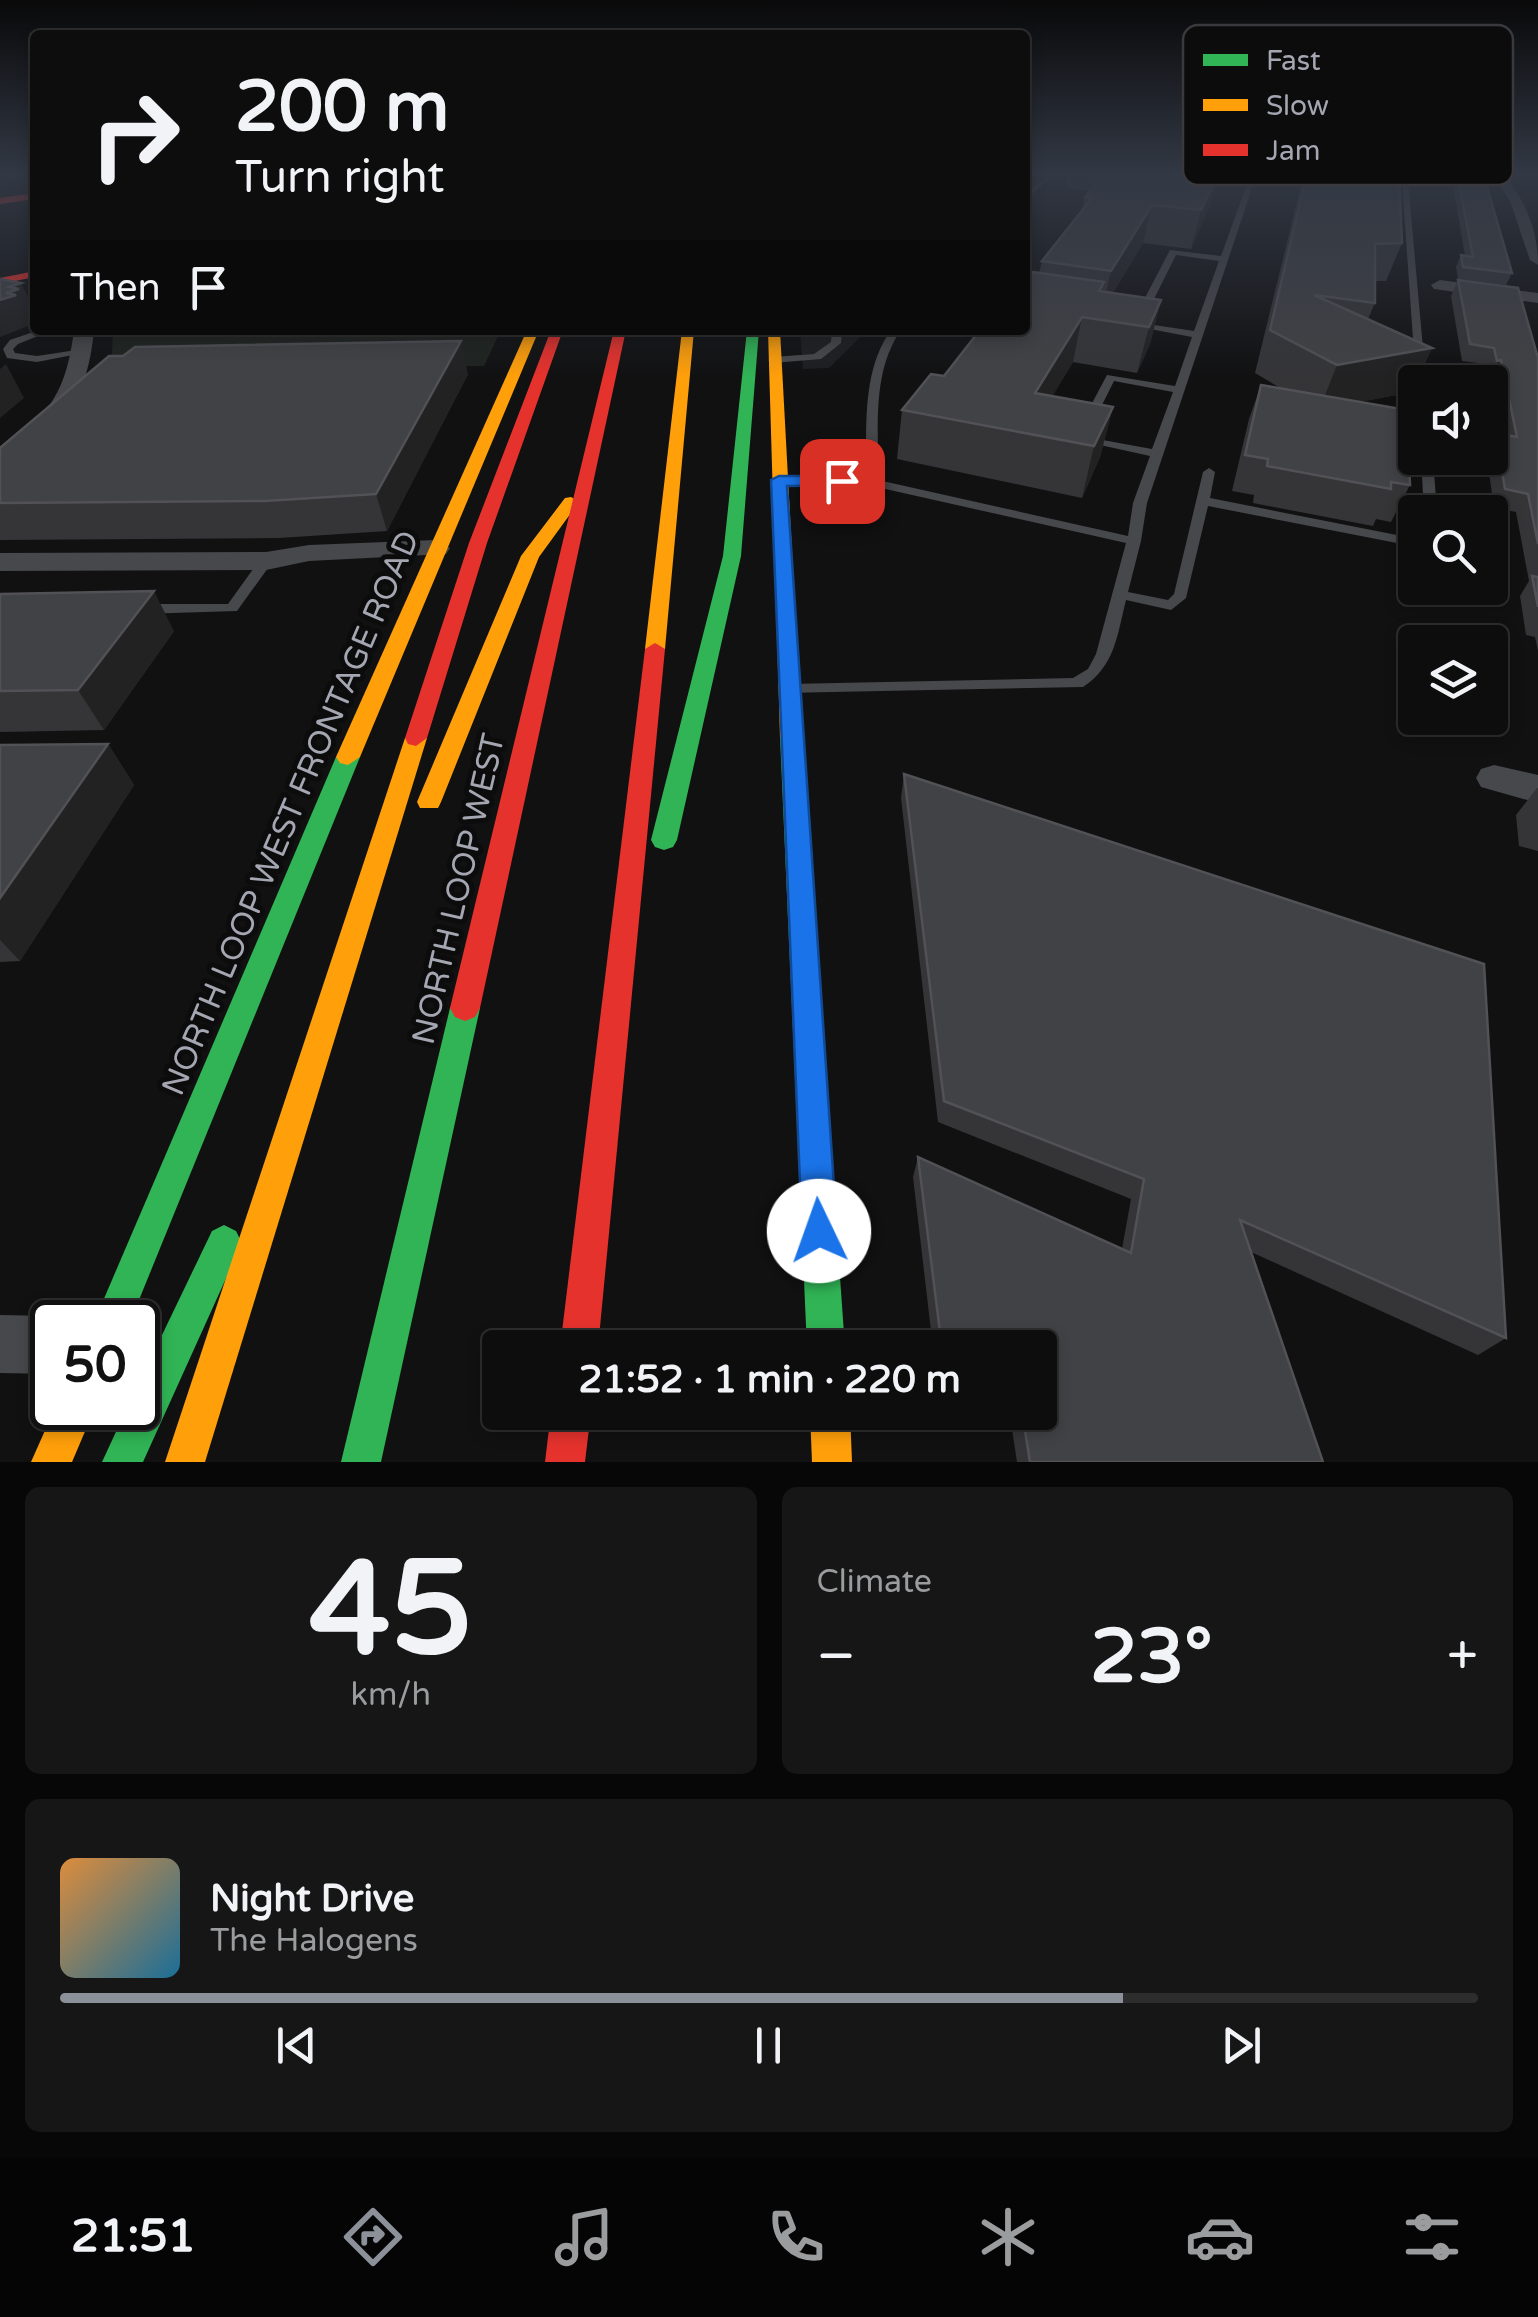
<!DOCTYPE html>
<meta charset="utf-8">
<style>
:root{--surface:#0d0d0e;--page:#161617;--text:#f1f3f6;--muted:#9a9c9e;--line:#2d2d2e;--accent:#8c9099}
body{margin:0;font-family:"Varela Round",sans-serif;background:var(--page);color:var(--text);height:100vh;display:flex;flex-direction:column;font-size:38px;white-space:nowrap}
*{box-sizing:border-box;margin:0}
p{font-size:32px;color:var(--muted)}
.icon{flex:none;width:55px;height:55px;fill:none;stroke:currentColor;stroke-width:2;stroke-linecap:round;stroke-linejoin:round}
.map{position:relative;height:1462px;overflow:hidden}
.sheet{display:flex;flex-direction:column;gap:25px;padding:25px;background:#070708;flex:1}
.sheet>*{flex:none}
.hud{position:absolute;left:30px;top:30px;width:1000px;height:305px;border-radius:10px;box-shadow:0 5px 15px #0003,0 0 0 2px var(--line);background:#0d0d0e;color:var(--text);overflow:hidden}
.buttons{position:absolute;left:1398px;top:365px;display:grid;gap:20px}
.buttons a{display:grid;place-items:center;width:110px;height:110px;border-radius:10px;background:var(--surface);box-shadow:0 5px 15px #0003,0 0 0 2px var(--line);font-size:50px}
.speed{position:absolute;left:30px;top:1300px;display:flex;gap:20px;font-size:50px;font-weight:700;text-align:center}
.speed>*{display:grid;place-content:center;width:130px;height:130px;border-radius:50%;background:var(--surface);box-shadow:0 5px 15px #0003,0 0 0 2px var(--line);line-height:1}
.speed .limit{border:5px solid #111;border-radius:15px;background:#fff;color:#111}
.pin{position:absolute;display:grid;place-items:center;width:85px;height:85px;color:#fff;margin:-42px;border-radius:20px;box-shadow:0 5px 15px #0006}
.me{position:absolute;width:110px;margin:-55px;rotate:357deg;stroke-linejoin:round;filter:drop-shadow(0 0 8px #0008)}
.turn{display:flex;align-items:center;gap:35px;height:210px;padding:0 40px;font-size:45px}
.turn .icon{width:130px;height:130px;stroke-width:2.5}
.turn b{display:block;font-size:70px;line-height:85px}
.then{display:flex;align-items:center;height:95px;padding:0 40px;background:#0003;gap:20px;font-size:38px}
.big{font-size:75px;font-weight:700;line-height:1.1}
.sheet .widget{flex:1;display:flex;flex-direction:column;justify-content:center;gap:15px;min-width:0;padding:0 35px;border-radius:15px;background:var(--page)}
.sheet .dial{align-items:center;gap:0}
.dial b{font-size:130px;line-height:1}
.song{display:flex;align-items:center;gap:30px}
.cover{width:120px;height:120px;border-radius:15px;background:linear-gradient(135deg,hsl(30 70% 55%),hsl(200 70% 35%))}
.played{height:10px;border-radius:5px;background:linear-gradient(90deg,var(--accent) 75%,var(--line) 75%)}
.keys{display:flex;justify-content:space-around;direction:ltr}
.heat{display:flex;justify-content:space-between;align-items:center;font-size:55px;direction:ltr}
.sheet .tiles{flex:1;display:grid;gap:25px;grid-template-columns:1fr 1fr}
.widget:last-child{grid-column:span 2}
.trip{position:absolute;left:482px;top:1330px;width:575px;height:100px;border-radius:10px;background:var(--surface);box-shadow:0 5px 15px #0003,0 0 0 2px var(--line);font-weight:700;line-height:100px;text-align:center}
.dock{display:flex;height:160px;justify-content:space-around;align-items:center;background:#050506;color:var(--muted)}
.dock .icon{width:70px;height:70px}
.dock .active{color:var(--accent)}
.dock b{font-size:45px;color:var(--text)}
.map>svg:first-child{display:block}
.built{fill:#1e1e20}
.green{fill:#1e231f}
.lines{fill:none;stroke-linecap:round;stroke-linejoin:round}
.lane{fill:#47484b;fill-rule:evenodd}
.street{fill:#47484b;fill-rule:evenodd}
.fast{fill:#30b455;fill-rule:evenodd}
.slow{fill:#ff9f0a;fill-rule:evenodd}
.jam{fill:#e5322d;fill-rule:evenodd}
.wall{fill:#353538}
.shaded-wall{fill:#222223}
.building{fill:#414245;stroke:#515156;stroke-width:2.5}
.route{fill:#1a73e8;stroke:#114b97;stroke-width:2.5}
.labels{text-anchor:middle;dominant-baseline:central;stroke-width:10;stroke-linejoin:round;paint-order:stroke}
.street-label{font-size:32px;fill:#a4a6b1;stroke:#0c0c0d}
.key{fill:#0c0c0d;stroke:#3a3a3e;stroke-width:2.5}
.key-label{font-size:28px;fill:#a4a6b1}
</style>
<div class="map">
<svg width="1538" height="1462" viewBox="0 0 1538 1462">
<rect width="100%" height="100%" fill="#111112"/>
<!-- built -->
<polygon class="built" points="800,330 867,330 829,368 803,369"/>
<!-- green -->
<polygon class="green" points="113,330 501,330 484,366 234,368 111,379"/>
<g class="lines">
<!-- lane -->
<g class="lane">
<polygon points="1049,173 1055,173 1025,201 1025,195"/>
<path d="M1251 173H1257L1147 503 1141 541 1128 592 1168 600 1174 594 1203 472 1209 468 1215 472 1210 498 1407 537 1415 536V544L1407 545 1208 506 1186 598 1171 610 1126 600C1117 636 1115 666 1083 687L783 693 781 689 789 684 1073 678 1088 669 1096 654 1126 543 872 486 779 484 773 480 779 476 866 478C867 429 861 372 891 330H901C871 373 879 430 878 480L1128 536 1133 503 1150 456 1073 439 1107 375 1175 386 1192 337 1129 325 1134 322 1194 331 1219 261 1176 255 1145 317 1140 320 1135 317 1170 250 1221 256ZM1114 381 1173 392 1152 449 1086 437Z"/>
<polygon points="1397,173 1403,173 1408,181 1426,382 1416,382 1402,181"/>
<polygon points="39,330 53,330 18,344 13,349 15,353 37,356 83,349 88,352 37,362 7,358 3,349 10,340"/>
<polygon points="832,330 842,330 841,343 821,359 773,363 768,360 773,357 814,354 831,342"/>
<polygon points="1421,458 1433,458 1437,512 1424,512"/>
<polygon points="266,557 273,561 237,611 140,614 132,609 140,604 228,604 261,558"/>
</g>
<!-- street -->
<g class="street">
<path d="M1491 173H1504C1525 202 1538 228 1538 265L1530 260 1510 201Z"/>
<polygon points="1440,280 1538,293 1538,303 1434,289 1431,285"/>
<path d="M74 330H94C87 403 62 426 9 471L0 473V454C49 414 66 394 74 330Z"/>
<polygon points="436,540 450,548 446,554 309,561 266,570 0,571 0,553 266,552 309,545"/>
<polygon points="1494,765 1538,775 1538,803 1481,787 1476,778 1481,769"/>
<polygon points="0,1315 52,1316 69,1322 52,1322 52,1374 0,1373"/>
</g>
<!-- fast -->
<g class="fast">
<polygon points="747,330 759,330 741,556 677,840 673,847 664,850 655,847 651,840 723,556"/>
<polygon points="791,729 802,737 845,1348 807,1348 780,737"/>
<polygon points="348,749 360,757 130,1322 94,1322 336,757"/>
<polygon points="465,995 475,999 480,1008 381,1462 341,1462 450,1008 455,999"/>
<polygon points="224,1225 236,1231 242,1243 143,1462 102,1462 127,1408 138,1408 138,1385 212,1231"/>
</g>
<!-- slow -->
<g class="slow">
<polygon points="527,330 539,330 360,757 348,765 340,763 336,757"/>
<polygon points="682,330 694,330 665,649 655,655 645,649"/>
<polygon points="768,330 780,330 802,737 791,745 780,737"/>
<polygon points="571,497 579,502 539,557 441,802 438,808 420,808 417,802 521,556 565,498"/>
<polygon points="416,730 427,738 205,1462 165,1462 405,738"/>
<polygon points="55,1408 95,1408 72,1462 31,1462"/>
<polygon points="810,1412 850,1412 852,1462 812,1462"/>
</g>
<!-- jam -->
<g class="jam">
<polygon points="35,193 35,199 0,204 0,198"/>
<polygon points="35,271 35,277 0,284 0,278"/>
<polygon points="551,330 563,330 487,543 427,738 416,746 408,744 405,738 469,543"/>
<polygon points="614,330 626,330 480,1008 475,1017 465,1021 455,1017 450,1008"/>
<polygon points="655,643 665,649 598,1348 560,1348 645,649"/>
<polygon points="551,1412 591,1412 585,1462 545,1462"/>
</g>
</g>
<!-- wall -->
<g class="wall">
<polygon points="1068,173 1223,173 1191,249 1143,243 1113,293 1161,300 1150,344 1137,373 1073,362 1052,396 1113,407 1100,457 1082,498 897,459 902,410 944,376 1027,280 1039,273 1042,261 1082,210 1085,197 1090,191 1065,188"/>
<polygon points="1304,173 1399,173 1402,243 1386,281 1375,281 1375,303 1368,319 1432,348 1412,392 1359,402 1410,485 1391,522 1376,519 1373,526 1253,503 1254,495 1232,491 1249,419 1261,385 1282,389 1255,373"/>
<polygon points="1451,173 1483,173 1512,273 1506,285 1458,279 1456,267 1461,255 1465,256"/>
<polygon points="1458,280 1538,358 1538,651 1535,637 1526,635 1520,596 1529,581 1516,512 1494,508 1487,458 1490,458 1490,443 1495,433 1503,434 1492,377 1488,378 1485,364 1462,361 1451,296"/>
<polygon points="468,374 387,531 279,538 0,540 0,448"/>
<polygon points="0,594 174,631 104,730 0,732"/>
<polygon points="108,744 134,785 20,961 0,962 0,745"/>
<polygon points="904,774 1506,1338 1478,1355 1251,1252 1323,1462 1017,1462 1010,1416 1004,1412 1040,1412 1040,1348 933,1348 913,1177 918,1157 1122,1249 1131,1199 938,1122 901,798"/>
<polygon points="1537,788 1538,788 1538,851 1519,846 1516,815"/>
</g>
<!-- shaded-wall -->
<g class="shaded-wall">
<polygon points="0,173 35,173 35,177 0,182"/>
<polygon points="1219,173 1223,173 1220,182 1191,249 1201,210"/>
<polygon points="1152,205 1143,243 1101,313 1111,271"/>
<polygon points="21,283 35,311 32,314 34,319 29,321 31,325 0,337 0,300 9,287"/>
<polygon points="1161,300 1150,344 1137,373 1149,327"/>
<polygon points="1082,317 1073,362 1030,434 1035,393"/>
<polygon points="461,341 468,374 387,531 376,494"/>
<polygon points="1432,348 1412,392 1319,410 1337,365"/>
<polygon points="1501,360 1492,377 1488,378 1497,361"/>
<polygon points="6,364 24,398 0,418 0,369"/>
<polygon points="1113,407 1100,457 1082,498 1094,446"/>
<polygon points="154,591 174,631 104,730 78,690"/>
<polygon points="108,744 134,785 20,961 0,940 0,898"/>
</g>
<!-- building -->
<g class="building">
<polygon points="1105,173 1219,173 1201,210 1152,205 1111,271 1042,261 1092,198 1085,197"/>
<polygon points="1307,173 1399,173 1402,243 1375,244 1375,303 1314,295 1432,348 1337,365 1270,330"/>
<polygon points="1457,173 1483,173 1512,273 1463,267 1461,255 1473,257"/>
<polygon points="1033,272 1104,282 1099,291 1161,300 1149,327 1082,317 1035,393 1113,407 1094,446 902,410 931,374 944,376 980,330 1025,330 1025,280 1027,280"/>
<polygon points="0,279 21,283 9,287 19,289 6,293 16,295 0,300"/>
<polygon points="1458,280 1518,288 1538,358 1538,544 1528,494 1505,489 1495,433 1517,437 1501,360 1497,361 1494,348 1470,344"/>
<polygon points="461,341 376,494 265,501 0,503 0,448 109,356 123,356 135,347"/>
<polygon points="1261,385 1407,410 1410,485 1391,482 1391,489 1267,466 1268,459 1245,455"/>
<polygon points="1532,576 1538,577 1538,607"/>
<polygon points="154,591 78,690 0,691 0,594"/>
<polygon points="108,744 0,898 0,745"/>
<polygon points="904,774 1484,964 1506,1338 1240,1220 1323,1462 1030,1462 1022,1412 1040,1412 1040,1348 942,1348 918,1157 1131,1253 1144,1179 944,1101"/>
</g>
<!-- sky -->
<linearGradient id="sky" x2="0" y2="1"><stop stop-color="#09090a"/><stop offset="0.46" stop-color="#323844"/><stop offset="1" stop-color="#323844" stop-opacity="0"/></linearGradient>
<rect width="1538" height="377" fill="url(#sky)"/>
<!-- route -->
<polygon class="route" points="842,476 850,481 848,485 787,486 837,1231 832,1244 819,1249 807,1244 802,1231 771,480 779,476"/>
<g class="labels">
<!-- street labels -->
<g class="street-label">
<text transform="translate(291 813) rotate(-67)">NORTH LOOP WEST FRONTAGE ROAD</text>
<text transform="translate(459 889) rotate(-77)">NORTH LOOP WEST</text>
</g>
</g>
<!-- legend -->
<rect x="1183" y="25" width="330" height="160" rx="15" class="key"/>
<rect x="1203" y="54" width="45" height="12" fill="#30b455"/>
<rect x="1203" y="99" width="45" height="12" fill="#ff9f0a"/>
<rect x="1203" y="144" width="45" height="12" fill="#e5322d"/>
<g class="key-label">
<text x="1266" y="70">Fast</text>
<text x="1266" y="115">Slow</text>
<text x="1266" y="160">Jam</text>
</g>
</svg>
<div class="buttons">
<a><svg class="icon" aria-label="sound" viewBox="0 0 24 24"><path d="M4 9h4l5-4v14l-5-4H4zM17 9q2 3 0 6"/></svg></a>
<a><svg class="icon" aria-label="search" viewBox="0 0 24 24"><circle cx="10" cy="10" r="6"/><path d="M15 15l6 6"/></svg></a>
<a><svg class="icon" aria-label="layers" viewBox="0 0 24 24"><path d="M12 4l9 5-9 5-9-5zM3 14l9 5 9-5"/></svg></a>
</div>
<div class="speed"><div class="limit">50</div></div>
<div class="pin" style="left:842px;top:481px;background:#d93025"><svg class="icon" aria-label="arrive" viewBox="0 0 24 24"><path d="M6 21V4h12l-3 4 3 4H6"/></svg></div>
<svg class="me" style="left:819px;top:1231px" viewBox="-20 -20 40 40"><circle r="19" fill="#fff"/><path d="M0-13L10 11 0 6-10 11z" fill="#1a73e8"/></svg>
<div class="trip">21:52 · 1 min · 220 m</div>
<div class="hud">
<div class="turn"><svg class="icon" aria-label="right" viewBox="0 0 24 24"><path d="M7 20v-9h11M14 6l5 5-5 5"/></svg><div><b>200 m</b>Turn right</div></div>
<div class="then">Then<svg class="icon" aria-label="arrive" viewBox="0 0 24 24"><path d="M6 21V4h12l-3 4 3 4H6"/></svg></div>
</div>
</div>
<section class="sheet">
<div class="tiles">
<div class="widget dial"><b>45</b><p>km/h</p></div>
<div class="widget"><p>Climate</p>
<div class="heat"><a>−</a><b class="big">23°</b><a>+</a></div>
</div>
<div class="widget">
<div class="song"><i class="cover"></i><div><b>Night Drive</b><p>The Halogens</p></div></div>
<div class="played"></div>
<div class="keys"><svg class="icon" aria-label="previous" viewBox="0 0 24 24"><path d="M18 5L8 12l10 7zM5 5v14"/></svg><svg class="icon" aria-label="pause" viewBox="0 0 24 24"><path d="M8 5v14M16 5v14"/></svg><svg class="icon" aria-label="next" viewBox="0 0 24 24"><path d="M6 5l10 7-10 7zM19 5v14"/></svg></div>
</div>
</div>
</section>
<nav class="dock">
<b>21:51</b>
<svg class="icon active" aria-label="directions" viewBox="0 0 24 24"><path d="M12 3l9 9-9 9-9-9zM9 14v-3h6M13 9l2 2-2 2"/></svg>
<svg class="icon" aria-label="music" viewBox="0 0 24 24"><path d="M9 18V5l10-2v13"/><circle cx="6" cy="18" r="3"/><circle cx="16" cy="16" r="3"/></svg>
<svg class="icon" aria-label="phone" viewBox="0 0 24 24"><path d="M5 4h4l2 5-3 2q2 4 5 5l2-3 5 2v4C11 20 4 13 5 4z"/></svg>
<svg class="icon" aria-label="climate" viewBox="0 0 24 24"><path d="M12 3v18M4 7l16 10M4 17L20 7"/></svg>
<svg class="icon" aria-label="car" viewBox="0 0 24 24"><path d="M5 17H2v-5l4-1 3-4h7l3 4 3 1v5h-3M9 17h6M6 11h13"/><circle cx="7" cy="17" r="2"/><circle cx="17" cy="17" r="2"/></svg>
<svg class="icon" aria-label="filters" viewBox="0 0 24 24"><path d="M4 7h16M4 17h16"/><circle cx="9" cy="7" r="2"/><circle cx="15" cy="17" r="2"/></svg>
</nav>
